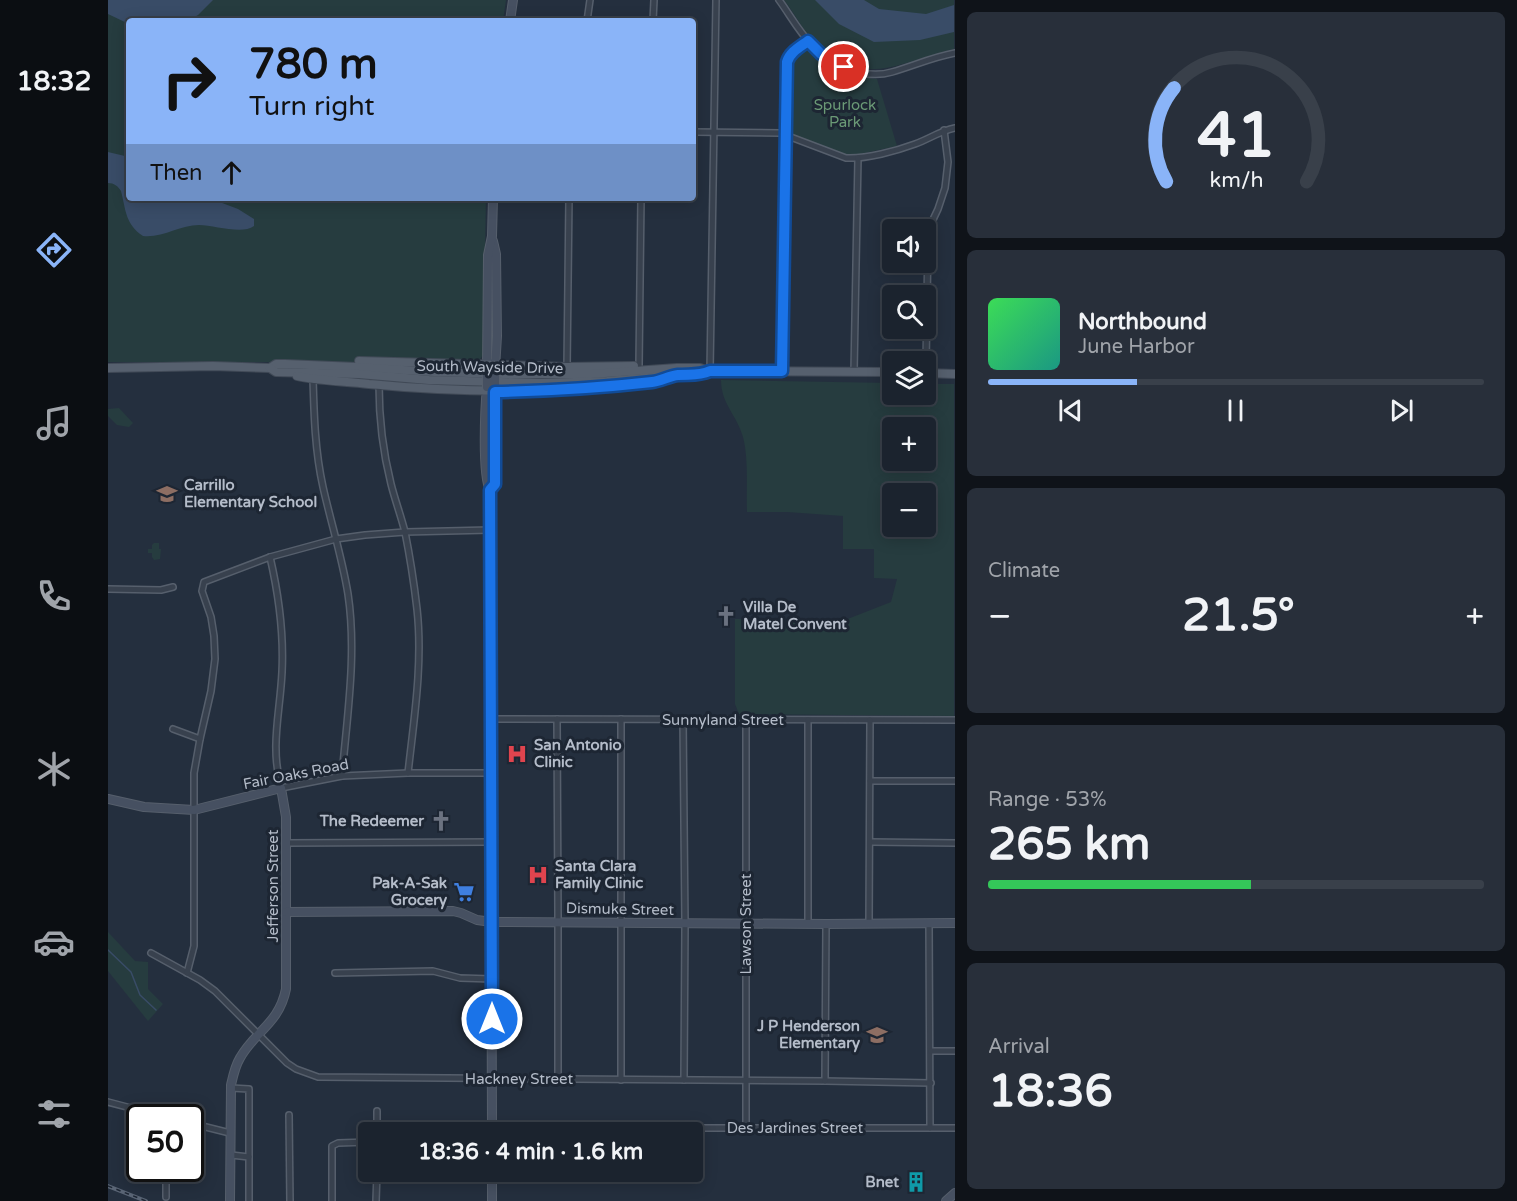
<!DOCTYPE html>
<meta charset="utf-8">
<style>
:root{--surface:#1b232e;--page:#282f3a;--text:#f1f3f6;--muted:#a0a4aa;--line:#39404a;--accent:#8ab4f8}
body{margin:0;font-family:"Varela Round",sans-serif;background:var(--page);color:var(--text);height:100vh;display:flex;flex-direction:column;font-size:22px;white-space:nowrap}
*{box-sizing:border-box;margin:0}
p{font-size:20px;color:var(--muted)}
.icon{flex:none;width:33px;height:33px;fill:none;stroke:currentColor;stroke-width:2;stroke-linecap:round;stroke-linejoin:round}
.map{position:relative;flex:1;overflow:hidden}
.panel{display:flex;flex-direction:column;gap:12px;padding:12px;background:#0f1319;width:562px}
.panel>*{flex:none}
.guide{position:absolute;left:18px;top:18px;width:570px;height:183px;border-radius:6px;box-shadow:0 3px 15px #0003,0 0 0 2px var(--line);background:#8ab4f8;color:#111;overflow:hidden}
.fabs{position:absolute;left:774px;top:219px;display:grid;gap:12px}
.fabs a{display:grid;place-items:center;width:54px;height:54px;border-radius:6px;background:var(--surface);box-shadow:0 3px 15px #0003,0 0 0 2px var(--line);font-size:30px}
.speed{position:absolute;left:18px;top:1104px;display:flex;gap:12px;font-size:30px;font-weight:700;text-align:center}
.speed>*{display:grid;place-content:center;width:78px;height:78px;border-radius:50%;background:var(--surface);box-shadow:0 3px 15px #0003,0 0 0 2px var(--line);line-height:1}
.speed .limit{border:3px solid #111;border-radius:9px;background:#fff;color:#111}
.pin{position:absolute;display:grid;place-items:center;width:51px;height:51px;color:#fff;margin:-26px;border:3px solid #fff;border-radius:50%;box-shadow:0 2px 6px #0007}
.me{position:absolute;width:66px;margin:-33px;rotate:0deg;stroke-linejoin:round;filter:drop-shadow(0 0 4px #0008)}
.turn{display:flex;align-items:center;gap:21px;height:126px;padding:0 24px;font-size:27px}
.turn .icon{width:78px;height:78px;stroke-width:2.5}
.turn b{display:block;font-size:42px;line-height:51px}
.then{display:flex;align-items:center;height:57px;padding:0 24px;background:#0003;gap:12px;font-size:22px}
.big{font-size:45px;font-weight:700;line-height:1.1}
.panel .tile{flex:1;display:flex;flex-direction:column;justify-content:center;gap:9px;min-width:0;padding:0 21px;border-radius:9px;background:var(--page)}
.panel .dial{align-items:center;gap:0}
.dial svg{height:156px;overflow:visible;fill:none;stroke:var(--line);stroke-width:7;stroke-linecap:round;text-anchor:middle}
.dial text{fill:var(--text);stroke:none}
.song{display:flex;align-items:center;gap:18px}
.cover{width:72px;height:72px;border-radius:9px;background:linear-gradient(135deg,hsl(130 70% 55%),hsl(170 70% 35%))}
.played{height:6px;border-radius:3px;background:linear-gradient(90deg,var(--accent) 30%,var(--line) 30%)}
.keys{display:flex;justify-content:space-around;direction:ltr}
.heat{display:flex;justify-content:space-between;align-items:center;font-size:33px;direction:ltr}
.charge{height:9px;border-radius:4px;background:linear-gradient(90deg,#34c759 53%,var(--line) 0)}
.trip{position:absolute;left:250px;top:1122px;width:345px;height:60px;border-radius:6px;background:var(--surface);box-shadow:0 3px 15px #0003,0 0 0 2px var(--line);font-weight:700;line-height:60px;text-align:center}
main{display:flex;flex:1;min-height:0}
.menu{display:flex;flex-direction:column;width:108px;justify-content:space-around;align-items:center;background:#0b0e12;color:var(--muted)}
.menu .icon{width:42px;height:42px}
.menu .selected{color:var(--accent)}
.menu b{font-size:27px;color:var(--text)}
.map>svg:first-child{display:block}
.green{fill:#263c3f;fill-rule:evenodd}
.water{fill:#394c67}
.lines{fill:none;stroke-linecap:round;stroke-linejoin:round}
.stream{stroke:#394c67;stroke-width:1.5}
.street-casing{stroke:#565f6c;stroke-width:8}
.secondary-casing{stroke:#565f6c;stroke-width:10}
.primary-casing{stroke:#414a57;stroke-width:10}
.street{stroke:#38414e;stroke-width:5}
.secondary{stroke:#465061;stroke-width:8}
.primary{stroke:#56606e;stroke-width:8}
.rail-casing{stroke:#5a6575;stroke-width:4}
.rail{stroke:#1d2633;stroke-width:1.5;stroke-dasharray:4.5;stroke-linecap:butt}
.secondary-bridge-casing{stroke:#565f6c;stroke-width:10;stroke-linecap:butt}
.secondary-bridge{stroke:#465061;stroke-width:8}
.route-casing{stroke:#114b97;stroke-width:15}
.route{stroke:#1a73e8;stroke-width:10}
.labels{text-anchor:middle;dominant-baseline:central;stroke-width:6;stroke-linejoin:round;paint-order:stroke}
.park-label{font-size:15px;fill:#6b9a76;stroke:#1d2633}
.street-label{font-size:15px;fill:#b4bcc9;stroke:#1d2633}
.poi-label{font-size:15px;font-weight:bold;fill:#b4bcc9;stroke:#1d2633;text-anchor:start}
</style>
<main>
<nav class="menu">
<b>18:32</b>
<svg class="icon selected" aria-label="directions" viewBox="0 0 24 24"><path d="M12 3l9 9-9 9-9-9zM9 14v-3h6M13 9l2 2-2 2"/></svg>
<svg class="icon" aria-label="music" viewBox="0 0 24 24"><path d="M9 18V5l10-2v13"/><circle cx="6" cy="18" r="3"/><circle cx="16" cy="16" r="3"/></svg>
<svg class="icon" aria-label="phone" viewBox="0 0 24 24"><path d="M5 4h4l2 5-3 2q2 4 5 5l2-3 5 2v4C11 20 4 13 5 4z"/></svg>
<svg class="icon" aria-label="climate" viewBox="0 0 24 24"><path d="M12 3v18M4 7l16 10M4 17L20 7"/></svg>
<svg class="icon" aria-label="car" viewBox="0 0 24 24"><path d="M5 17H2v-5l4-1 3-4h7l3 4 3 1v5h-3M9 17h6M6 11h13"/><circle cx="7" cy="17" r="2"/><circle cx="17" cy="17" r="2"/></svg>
<svg class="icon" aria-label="filters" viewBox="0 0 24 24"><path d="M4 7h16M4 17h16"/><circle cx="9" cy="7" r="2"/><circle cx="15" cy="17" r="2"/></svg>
</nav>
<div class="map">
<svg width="847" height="1201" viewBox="0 0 847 1201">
<rect width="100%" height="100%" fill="#242f3e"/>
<!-- green -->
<g class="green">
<path d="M0 0H398L395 21H21V198H378L375 354C373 359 371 361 366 362H0Z"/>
<path d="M676 0H846V49C798 60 756 89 712 48 697 35 688 15 676 0Z"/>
<path d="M698 47C705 52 710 58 717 63 732 74 751 77 769 79L789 146 743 156 734 154 683 134 681 131V65C684 56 688 50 698 47Z"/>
<path d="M613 380 784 383V394H818V384H846V716L631 714 627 704V619L737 620 783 602 789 579 766 578V549H735V516L679 512H639C638 488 641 461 635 437 629 415 613 404 613 380ZM784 428H818V460H784ZM790 493 818 494V526H784V494Z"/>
<polygon points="11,408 25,423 21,427 9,425 0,416 0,409"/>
<polygon points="46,543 51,543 51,549 53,549 52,559 46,560 44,557 44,553 40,553 40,549 44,549 44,545"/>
<polygon points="0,932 27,961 40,962 40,989 55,1004 40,1021 0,971"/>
</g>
<!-- water -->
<g class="water">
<polygon points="0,0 105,0 90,15 79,21 21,21 21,24 0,14"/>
<polygon points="707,0 756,0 771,9 818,14 846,5 846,32 812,40 766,42 731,24"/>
<path d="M0 152 21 157V198H101L130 209 146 219V226C134 235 106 225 91 225 72 225 55 238 35 236 17 224 18 210 13 191 10 186 6 183 0 183Z"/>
</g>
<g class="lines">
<!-- stream -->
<polyline class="stream" points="0,950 23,972 32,995 48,1010"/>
<!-- street casing -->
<g class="street-casing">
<g id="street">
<path d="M671 0C682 15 691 32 704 45 723 66 757 80 784 72 805 66 825 57 847 53"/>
<polyline points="479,21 482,0"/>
<polyline points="545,21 546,0"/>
<path d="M585 132 672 133 738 158C759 159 788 151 807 144 821 139 832 131 847 128"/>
<polyline points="818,364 820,241 822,226 830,209 837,188 840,162 836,130"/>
<polyline points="531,366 533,198"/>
<polyline points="459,367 461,198"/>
<polyline points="602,371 608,0"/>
<path d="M674 371 679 62C682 52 692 47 700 41"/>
<polyline points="746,372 750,158"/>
<path d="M205 378C206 415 207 451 215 487 223 523 234 557 240 594 249 654 239 716 234 776"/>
<path d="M271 385C271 418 275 452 283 484 287 500 293 516 297 532 302 557 306 583 309 609 315 663 306 719 300 773"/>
<path d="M162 557C171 596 176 632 174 672 172 714 162 745 173 788L234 776 300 773H383"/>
<polyline points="0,589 53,590 65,587"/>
<polyline points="383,719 847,720"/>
<polyline points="449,719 450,914 450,1079"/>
<polyline points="575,719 577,924 576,1080"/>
<polyline points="638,720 638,1128"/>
<polyline points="700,720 700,924"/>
<polyline points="65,729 92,739"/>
<polyline points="762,781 847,781"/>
<polyline points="763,842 847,843"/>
<polyline points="178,843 383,842"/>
<polyline points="821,923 822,1128"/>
<polyline points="761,924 762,720"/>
<polyline points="43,953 92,980 107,991 179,1063 188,1069 210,1077 717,1081 823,1083"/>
<polyline points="79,973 86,946 86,773 92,739 103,691 107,659 106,636 103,617 94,591 96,582 162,557 228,539 257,535 297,532 382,530"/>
<polyline points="227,973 325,971 352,978 384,979"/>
<polyline points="823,1051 847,1051"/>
<polyline points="513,1080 513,719"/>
<polyline points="717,1081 718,924"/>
<polyline points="123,1088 141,1089 141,1201"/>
<polyline points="0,1102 61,1118"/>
<polyline points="181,1115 182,1201"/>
<polyline points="82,1123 122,1133"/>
<polyline points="384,1128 847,1128"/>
<polyline points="269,1132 269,1111"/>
<polyline points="123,1155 141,1157"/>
<polyline points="58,1197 58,1168"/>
<polyline points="224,1201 224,1146 230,1143 261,1142"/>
<polyline points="268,1201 269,1172"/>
</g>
</g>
<!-- secondary casing -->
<g class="secondary-casing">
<g id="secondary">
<polyline points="402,21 405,0"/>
<polyline points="385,241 388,254 389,336 387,369"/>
<polyline points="379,369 380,255 384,236 385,198"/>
<path d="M379 387C377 408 374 474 382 490L384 1132"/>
<polyline points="382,490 387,485 387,387"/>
<path d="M0 799 36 807 86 810 173 788 178 817V989C171 1024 147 1031 132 1058 127 1066 125 1076 123 1085L122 1201"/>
<polyline points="178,912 345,911 353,913 369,920 384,922 718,924 847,923"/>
<polyline points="384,1172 384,1201"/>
<polyline points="838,1201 847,1193"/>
</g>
</g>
<!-- primary casing -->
<g class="primary-casing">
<g id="primary">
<polyline points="251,361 459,367 526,366"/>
<polyline points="0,368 105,366 162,368 168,364 177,364 249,367 326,372 395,374 483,374 569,368 592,368 602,371 784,372"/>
<polyline points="162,368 168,372 251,374 321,380 433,383 499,381 569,375 592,375 602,371"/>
<polyline points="818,373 847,374"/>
<path d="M189 376C210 381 239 381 261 384 353 393 440 393 532 384"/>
</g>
</g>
<!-- street -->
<use href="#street" class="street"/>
<!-- secondary -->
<use href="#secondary" class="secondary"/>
<!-- primary -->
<use href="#primary" class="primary"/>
<!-- rail casing -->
<g class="rail-casing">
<polyline id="rail" points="0,1186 38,1201"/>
</g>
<!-- rail -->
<use href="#rail" class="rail"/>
<!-- secondary-bridge casing -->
<g class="secondary-bridge-casing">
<g id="secondary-bridge">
<polyline points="379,387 379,369"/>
<polyline points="387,387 387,370"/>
</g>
</g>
<!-- secondary-bridge -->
<use href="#secondary-bridge" class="secondary-bridge"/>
</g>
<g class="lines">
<!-- route casing -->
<g class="route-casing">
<path id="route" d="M384 1019 382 490 387 484V392C439 391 491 388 544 382 553 381 561 376 570 375 583 374 590 376 602 371H674L679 62C682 52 692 47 700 41L713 54 736 67"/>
</g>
<!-- route -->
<use href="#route" class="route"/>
</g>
<!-- icons -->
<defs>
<g id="school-bare" transform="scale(1.62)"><path d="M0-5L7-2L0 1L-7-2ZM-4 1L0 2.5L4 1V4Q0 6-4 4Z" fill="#8d6e63" stroke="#1d2633" stroke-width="2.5" paint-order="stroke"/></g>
<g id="church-bare" transform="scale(1.62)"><path d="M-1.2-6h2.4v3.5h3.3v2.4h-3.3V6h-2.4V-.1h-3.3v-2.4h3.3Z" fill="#6b7280" stroke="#1d2633" stroke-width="2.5" paint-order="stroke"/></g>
<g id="hospital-bare" transform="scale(1.62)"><path d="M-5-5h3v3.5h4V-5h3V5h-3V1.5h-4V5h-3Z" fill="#e0444e" stroke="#1d2633" stroke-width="2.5" paint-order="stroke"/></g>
<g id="supermarket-bare" transform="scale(1.62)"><path d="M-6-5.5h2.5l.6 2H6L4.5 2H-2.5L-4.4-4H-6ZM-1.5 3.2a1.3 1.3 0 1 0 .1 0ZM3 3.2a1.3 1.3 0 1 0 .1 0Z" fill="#3f7fe0" stroke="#1d2633" stroke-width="2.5" paint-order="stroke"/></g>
<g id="building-bare" transform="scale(1.62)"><path d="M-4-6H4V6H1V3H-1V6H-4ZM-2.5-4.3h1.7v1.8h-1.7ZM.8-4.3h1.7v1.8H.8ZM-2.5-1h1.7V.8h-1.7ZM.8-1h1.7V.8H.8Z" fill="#0f9aa8" stroke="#1d2633" stroke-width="2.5" paint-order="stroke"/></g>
</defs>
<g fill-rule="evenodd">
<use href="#school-bare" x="59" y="494"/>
<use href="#church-bare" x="618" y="616"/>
<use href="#hospital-bare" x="409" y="754"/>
<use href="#church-bare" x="333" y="821"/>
<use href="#hospital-bare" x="430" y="875"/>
<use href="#supermarket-bare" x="356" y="892"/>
<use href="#school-bare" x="769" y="1035"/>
<use href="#building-bare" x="808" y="1182"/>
</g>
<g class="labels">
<!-- park labels -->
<g class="park-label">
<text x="737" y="105">Spurlock<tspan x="737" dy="17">Park</tspan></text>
</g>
<!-- street labels -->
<g class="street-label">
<text transform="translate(382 367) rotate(1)">South Wayside Drive</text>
<text x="615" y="720">Sunnyland Street</text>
<text transform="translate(188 774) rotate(-11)">Fair Oaks Road</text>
<text transform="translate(165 886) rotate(-90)">Jefferson Street</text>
<text transform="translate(512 909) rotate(1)">Dismuke Street</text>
<text transform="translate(638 924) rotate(-90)">Lawson Street</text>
<text x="411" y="1079">Hackney Street</text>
<text x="687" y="1128">Des Jardines Street</text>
</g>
<!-- poi labels -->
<g class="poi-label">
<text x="76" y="485">Carrillo<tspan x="76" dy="17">Elementary School</tspan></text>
<text x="635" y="607">Villa De<tspan x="635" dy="17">Matel Convent</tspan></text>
<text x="426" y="745">San Antonio<tspan x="426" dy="17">Clinic</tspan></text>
<text x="316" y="821" text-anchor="end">The Redeemer</text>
<text x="447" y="866">Santa Clara<tspan x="447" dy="17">Family Clinic</tspan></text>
<text x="339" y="883" text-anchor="end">Pak-A-Sak<tspan x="339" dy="17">Grocery</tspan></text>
<text x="752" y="1026" text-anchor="end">J P Henderson<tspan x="752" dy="17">Elementary</tspan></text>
<text x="791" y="1182" text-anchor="end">Bnet</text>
</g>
</g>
</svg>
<div class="fabs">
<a><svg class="icon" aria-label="sound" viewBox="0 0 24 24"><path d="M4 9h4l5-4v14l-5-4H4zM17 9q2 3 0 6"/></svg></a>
<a><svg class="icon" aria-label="search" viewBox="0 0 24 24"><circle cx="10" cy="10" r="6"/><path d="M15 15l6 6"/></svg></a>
<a><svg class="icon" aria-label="layers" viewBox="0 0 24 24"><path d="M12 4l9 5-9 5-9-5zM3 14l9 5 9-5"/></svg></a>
<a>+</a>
<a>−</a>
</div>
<div class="speed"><div class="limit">50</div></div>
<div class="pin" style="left:736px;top:67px;background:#d93025"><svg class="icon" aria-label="arrive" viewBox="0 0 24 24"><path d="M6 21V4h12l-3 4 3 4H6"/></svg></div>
<svg class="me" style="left:384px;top:1019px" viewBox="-20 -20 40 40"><circle r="17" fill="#1a73e8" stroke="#fff" stroke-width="3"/><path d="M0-11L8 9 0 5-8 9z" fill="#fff"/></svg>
<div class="trip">18:36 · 4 min · 1.6 km</div>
<div class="guide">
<div class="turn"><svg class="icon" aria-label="right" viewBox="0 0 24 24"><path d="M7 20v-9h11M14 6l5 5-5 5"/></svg><div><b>780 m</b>Turn right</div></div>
<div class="then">Then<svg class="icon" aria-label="ahead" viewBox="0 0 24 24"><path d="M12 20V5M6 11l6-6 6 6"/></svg></div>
</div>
</div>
<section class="panel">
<div class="tile dial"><svg viewBox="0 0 100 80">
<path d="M14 69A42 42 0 1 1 86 69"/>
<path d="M14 69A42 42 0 0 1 18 21" stroke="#8ab4f8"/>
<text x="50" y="56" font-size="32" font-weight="700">41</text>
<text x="50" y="72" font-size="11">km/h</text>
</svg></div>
<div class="tile">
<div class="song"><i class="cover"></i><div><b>Northbound</b><p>June Harbor</p></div></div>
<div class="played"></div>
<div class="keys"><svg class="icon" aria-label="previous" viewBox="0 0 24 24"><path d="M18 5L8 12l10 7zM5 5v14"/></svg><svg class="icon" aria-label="pause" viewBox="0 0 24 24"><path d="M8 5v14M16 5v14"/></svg><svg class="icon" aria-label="next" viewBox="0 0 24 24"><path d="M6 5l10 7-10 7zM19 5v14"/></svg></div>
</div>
<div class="tile"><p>Climate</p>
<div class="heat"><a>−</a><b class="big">21.5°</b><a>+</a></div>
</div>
<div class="tile"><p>Range · 53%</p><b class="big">265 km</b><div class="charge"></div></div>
<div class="tile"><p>Arrival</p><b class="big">18:36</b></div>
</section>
</main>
